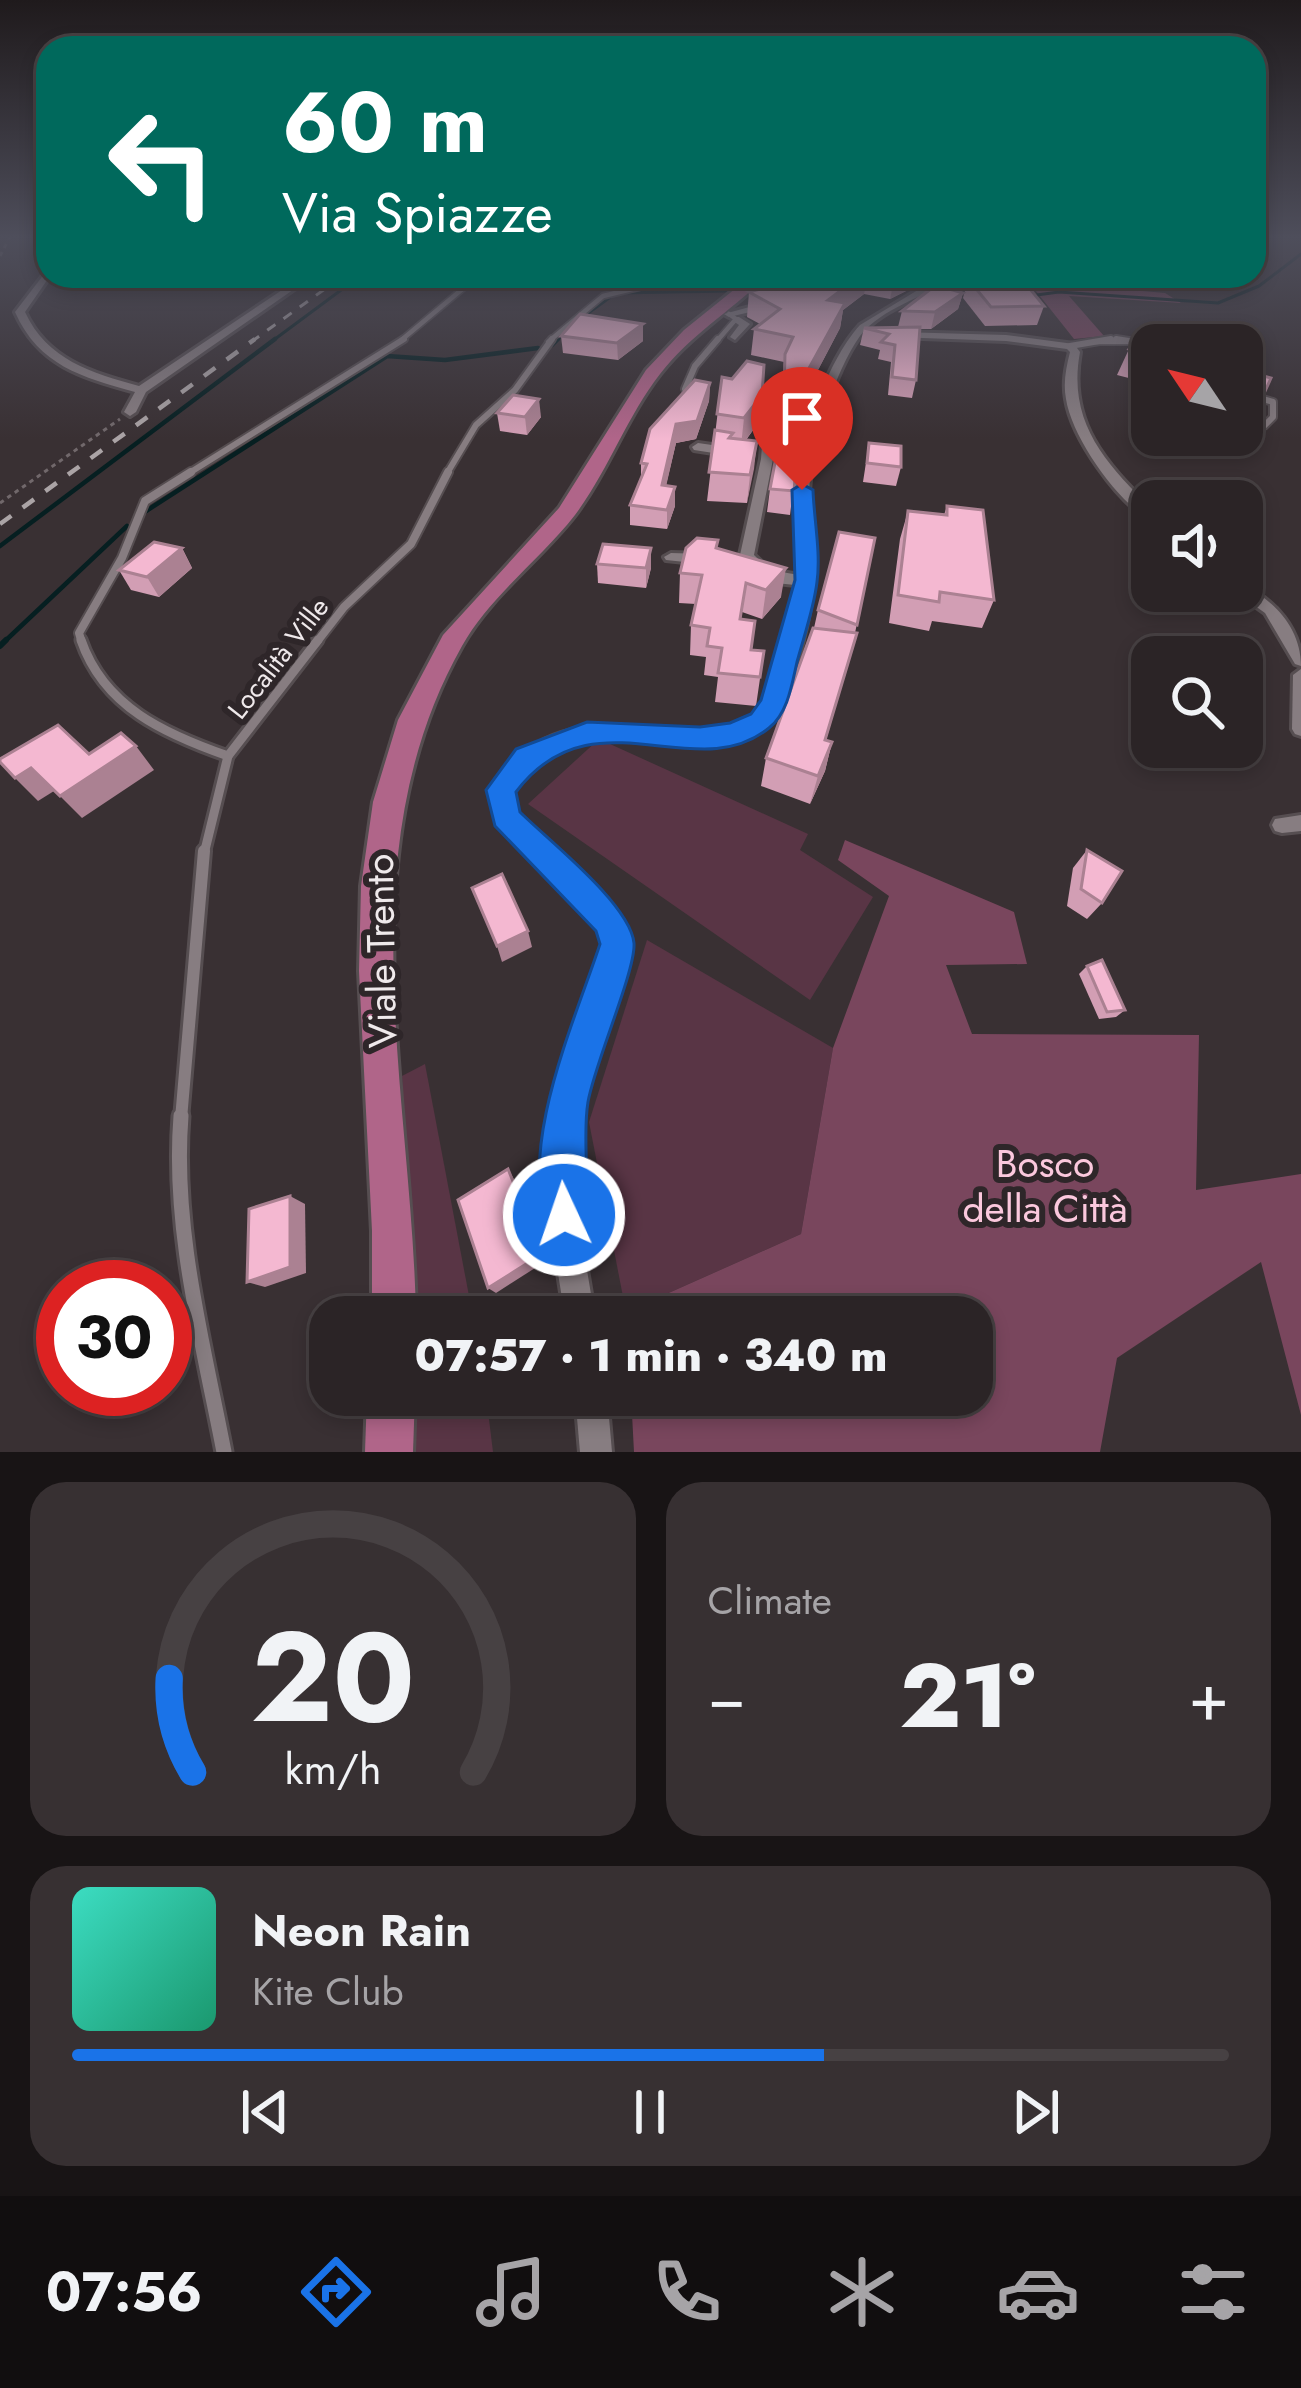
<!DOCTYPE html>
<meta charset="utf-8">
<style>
:root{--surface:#2b2426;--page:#373032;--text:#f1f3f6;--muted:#a6a4a7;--line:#474143;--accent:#1a73e8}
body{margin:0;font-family:Jost,sans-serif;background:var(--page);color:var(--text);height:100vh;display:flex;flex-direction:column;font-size:45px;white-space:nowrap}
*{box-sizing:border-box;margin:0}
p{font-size:39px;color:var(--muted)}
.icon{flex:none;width:66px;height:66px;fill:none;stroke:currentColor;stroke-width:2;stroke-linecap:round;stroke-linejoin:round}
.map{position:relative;height:1452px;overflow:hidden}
.details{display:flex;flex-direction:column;gap:30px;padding:30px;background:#181415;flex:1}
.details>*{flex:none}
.guide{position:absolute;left:36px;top:36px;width:1230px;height:252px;border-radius:36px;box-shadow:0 6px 18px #0003,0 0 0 3px var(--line);background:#00695c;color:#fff;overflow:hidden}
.needle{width:78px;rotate:305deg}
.tools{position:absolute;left:1131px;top:324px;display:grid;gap:24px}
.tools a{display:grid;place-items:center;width:132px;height:132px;border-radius:24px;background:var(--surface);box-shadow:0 6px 18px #0003,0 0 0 3px var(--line);font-size:60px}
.speed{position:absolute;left:36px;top:1260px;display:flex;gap:24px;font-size:60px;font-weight:700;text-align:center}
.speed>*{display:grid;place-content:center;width:156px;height:156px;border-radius:50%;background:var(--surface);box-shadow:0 6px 18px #0003,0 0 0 3px var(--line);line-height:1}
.speed .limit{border:18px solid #d22;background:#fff;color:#111}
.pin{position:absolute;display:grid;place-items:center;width:102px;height:102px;color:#fff;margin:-123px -51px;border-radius:50% 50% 50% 0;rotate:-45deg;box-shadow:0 0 12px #0007}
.pin .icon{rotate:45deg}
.me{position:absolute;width:132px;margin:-66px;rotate:357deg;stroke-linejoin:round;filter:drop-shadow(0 0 9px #0008)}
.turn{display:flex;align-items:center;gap:42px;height:252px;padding:0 48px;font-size:54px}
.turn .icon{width:156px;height:156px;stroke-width:2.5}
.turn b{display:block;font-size:84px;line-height:102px}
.big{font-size:90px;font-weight:800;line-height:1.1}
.details .widget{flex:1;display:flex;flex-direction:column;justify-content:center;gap:18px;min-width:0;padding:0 42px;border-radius:36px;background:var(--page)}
.details .dial{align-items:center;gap:0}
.dial svg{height:312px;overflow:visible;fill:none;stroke:var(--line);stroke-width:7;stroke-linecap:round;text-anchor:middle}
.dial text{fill:var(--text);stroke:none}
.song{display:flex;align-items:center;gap:36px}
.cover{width:144px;height:144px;border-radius:18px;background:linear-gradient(135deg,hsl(170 70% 55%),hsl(160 70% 35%))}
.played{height:12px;border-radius:6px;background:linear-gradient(90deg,var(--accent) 65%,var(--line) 65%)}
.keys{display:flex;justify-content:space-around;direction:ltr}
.heat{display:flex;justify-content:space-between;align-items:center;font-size:66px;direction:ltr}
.details .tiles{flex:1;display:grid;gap:30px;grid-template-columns:1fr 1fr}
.widget:last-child{grid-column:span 2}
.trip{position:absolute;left:309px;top:1296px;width:684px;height:120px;border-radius:36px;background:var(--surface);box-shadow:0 6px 18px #0003,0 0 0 3px var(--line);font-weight:800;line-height:120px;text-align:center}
.tab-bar{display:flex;height:192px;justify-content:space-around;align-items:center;background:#110e0f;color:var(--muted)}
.tab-bar .icon{width:84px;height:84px}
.tab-bar .active{color:var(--accent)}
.tab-bar b{font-size:54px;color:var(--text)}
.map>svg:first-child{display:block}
.green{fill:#593545}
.forest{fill:#79465d}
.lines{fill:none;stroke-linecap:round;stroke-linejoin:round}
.stream-far2{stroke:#061f21;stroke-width:3}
.stream-far1{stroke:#061f21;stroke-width:4.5}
.stream{stroke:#061f21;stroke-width:6}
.service-far5-casing{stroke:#564e51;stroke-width:8}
.service-far4-casing{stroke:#564e51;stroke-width:10}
.service-far3-casing{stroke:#564e51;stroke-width:12}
.service-far2-casing{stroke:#564e51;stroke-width:15}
.service-far1-casing{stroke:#564e51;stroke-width:18}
.service-casing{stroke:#564e51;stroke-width:21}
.minor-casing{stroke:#564e51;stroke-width:6}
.primary-casing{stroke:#564e51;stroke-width:6}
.path{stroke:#71686b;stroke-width:3;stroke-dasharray:4.5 4.5;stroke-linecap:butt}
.service-far5{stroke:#877d81;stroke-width:4.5}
.service-far4{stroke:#877d81;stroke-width:6}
.service-far3{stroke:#877d81;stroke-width:8}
.service-far2{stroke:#877d81;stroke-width:9}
.service-far1{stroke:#877d81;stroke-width:12}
.service{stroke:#877d81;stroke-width:15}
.minor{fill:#877d81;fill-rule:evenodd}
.primary{fill:#b06589;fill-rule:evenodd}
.rail-far1{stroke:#aba4a6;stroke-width:3;stroke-dasharray:10 10;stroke-linecap:butt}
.rail{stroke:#aba4a6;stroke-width:4.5;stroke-dasharray:14 14;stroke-linecap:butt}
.wall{fill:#d29eb4}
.shaded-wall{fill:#ab8192}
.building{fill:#f4b8d1;stroke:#ab8192;stroke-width:3}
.route{fill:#1a73e8;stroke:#114b97;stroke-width:3}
.labels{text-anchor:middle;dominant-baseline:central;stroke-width:12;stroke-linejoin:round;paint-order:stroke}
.far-street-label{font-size:27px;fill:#efe9eb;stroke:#2e2629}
.near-street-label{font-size:39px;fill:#efe9eb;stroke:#2e2629}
.near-park-label{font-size:39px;fill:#fbc8dd;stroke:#2e2629}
</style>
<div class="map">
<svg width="1301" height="1452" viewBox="0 0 1301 1452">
<rect width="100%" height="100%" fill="#393033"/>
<!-- green -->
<g class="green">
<polygon points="599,739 808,834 800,850 873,897 810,1000 528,804"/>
<polygon points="647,940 833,1048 801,1234 626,1312 589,1122"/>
<polygon points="425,1064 473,1317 413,1317 402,1076"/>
<polygon points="414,1395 486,1395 493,1452 411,1452"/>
</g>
<!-- forest -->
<g class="forest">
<polygon points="1028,281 1165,293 1181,303 1069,296 1104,336 1074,339"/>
<polygon points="845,840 1014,912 1027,964 946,965 972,1034 1199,1035 1196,1190 1301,1174 1301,1415 1261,1262 1117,1358 1100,1452 634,1452 631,1395 972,1395 972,1317 627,1317 626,1312 801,1234 833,1048 889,896 838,860"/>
</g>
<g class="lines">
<!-- stream-far2 -->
<g class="stream-far2">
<polyline points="1029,296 1059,292 1218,303 1259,286 1301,254"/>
<polyline points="580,319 616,293 730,291"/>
<polyline points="271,342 360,276"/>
<polyline points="555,342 565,332"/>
</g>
<!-- stream-far1 -->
<g class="stream-far1">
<polyline points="552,345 558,339"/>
<polyline points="143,513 387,356 445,360 538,348"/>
<polyline points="0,546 275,339"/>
<polyline points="3,643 127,526"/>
</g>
<!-- stream -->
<polyline class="stream" points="0,646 6,640"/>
<!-- service-far5 casing -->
<g class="service-far5-casing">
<g id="service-far5">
<polyline points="399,342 478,276"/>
<polyline points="548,342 603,296 686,276"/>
<polyline points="716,342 736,319 729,314"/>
<polyline points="1092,342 1136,342"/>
</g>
</g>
<!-- service-far4 casing -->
<g class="service-far4-casing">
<g id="service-far4">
<polyline points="1116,339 1154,345"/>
<polyline points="1070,346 1111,339"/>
<polyline points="685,389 695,366 718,339"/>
<polyline points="1242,393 1273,402 1273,417 1264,426"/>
<polyline points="186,475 404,339"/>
<polyline points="446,475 476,425 515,390 552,339"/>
</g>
</g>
<!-- service-far3 casing -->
<g class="service-far3-casing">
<g id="service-far3">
<polyline points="82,643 79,633 122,558 145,501 191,472"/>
<polyline points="316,643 344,607 411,544 448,472"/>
</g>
</g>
<!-- service-far2 casing -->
<g class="service-far2-casing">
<g id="service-far2">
<path d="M81 640C104 707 165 734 228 756L318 640"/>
<polyline points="204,854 228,756"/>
</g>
</g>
<!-- service-far1 casing -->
<g class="service-far1-casing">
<polyline id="service-far1" points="181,1119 204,851"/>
</g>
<!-- service casing -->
<g class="service-casing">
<path id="service" d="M181 1116C172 1228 203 1343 224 1452"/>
</g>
<!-- minor casing -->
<g class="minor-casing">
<g id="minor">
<polygon points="48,238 48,247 44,244"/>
<path d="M48 269 50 276 25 312C47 360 92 373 139 386L303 276H313L146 392 136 412 130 416 124 412 135 392C82 377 39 366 15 312Z"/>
<path d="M941 276H951C925 299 882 307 860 336 834 372 812 447 809 491 807 519 815 546 814 573 813 606 793 698 770 721 713 775 613 713 542 759 530 766 520 781 511 792L515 813C543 841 616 903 626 937 631 954 602 1020 596 1042 564 1146 577 1213 595 1317H565C556 1259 544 1200 549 1141 555 1073 584 1008 606 944L601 929 499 823 491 790C569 666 702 773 760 709 779 688 793 614 798 585 772 584 754 578 740 555L761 459 766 390 772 387 778 390 773 459 754 555 770 570 799 575C800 550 795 525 795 500 796 450 826 362 860 325Z"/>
<polygon points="768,302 773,305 771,307 729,317 724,314"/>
<polygon points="733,317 739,317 750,324 735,340 730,337 739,325 733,321"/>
<path d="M899 332 1006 335 1074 344 1080 352C1067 422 1105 463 1152 509V521C1118 503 1072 438 1066 399 1063 383 1066 368 1070 352L1067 349 1006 341 895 337 894 335Z"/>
<polygon points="698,443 733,448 739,452 733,456 694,450 692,447"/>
<polygon points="671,553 704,554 711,559 704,564 666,560 664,557"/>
<path d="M1242 585C1275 600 1301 629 1301 666L1295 664 1265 613 1237 593 1235 591H1242Z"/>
<polygon points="1301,669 1301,736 1295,734 1292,729 1293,675"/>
<polygon points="1301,815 1301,831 1282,833 1275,831 1272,825 1275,819"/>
<polygon points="575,1395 607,1395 612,1452 580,1452"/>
</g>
</g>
<!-- primary casing -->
<g class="primary-casing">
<g id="primary">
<path d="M751 276H767C732 310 690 335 660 374 626 418 608 471 575 515 540 560 490 596 462 646 345 853 412 1093 416 1317H372V1231L359 971 361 886 373 802 398 720 443 635 559 508 646 370 684 330Z"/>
<polygon points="367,1395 415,1395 413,1452 365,1452"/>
</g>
</g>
<!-- path -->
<g class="path">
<polyline points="0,256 11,235"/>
<polyline points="0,503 120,419"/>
</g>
<!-- service-far5 -->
<use href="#service-far5" class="service-far5"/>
<!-- service-far4 -->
<use href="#service-far4" class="service-far4"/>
<!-- service-far3 -->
<use href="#service-far3" class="service-far3"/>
<!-- service-far2 -->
<use href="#service-far2" class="service-far2"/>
<!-- service-far1 -->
<use href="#service-far1" class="service-far1"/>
<!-- service -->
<use href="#service" class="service"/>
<!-- minor -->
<use href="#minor" class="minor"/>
<!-- primary -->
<use href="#primary" class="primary"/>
<!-- rail-far1 -->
<polyline class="rail-far1" points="251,342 343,276"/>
<!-- rail -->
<polyline class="rail" points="0,524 255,339"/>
</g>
<!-- wall -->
<g class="wall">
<polygon points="771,276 913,276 910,289 890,299 864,294 843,310 840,328 808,389 807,400 813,392 809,414 797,458 790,515 767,512 770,489 788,423 780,421 784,362 751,355 754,329 760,324 747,317 749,292 768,287"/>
<polygon points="969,276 1026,284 1044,306 1037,325 985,326 963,298"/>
<polygon points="963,293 958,309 931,329 919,329 916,380 912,398 888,395 891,362 878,359 880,350 860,345 864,328 898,327 902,311"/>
<polygon points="561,336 643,341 618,360 563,353"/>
<polygon points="1152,345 1152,384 1117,375 1129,349"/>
<polygon points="1242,370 1261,400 1244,427 1242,426"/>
<polygon points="722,377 759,422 746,440 757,441 747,503 707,501"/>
<polygon points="710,383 709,401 696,439 676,443 666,485 675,506 667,529 630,525 630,505 641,479 641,463"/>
<polygon points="1152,385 1152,402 1145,400"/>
<polygon points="497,413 541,417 527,435 500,431"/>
<polygon points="869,443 901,467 896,486 863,482"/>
<polygon points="947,506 994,600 982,628 932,621 929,631 889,623 900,539 908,511 944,515"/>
<polygon points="875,538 855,633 857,633 826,740 832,742 825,771 810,804 761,786 766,758 814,628 818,610"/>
<polygon points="182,548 192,568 159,597 131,590 119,570"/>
<polygon points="718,548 781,597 762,619 742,612 741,619 751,650 764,651 756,706 715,702 718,677 704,675 706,657 690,655 691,625 696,604 679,603 680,573"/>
<polygon points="597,564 651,568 646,588 598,583"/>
<polygon points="1087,850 1102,903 1087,919 1067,906 1073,868"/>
<polygon points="1087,966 1125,1010 1116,1017 1099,1019 1079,974"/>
</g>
<!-- shaded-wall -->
<g class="shaded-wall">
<polygon points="773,276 842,276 767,297 770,277"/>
<polygon points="860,276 868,276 864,294 843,310 840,328 808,389 805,407 798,424 803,379 828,300"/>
<polygon points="895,276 913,276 910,289 890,299"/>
<polygon points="963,293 958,309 931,329 935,312"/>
<polygon points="643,324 643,341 618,360 617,343"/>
<polygon points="710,383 709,401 696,439 676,443 662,504 662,485 676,424"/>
<polygon points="813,392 809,414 795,465 798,442"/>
<polygon points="762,395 759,422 741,446 744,418"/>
<polygon points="539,399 541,417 527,435 525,417"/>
<polygon points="757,441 754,469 747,503 750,475"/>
<polygon points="675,487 675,506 667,529 667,510"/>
<polygon points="182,548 192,568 159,597 147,577"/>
<polygon points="651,548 651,568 646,588 646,568"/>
<polygon points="786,568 781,597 762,619 766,590"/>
<polygon points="832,742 825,771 810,804 818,776"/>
<polygon points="136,746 154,770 82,818 60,796"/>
<polygon points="31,768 54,791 38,801 15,778"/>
<polygon points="528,931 532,947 502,962 497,946"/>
<polygon points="508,1169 514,1179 546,1261 496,1293 488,1288"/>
<polygon points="290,1196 305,1204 306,1273 265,1287 247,1282"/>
</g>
<!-- building -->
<g class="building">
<polygon points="810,276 860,276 828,300 845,303 803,379 810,380 802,397 784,393 785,354 793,337 754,329 780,309 749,292"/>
<polygon points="969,276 1027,276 1026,284 1044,306 991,307 968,279"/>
<polygon points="936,285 963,293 935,312 902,311"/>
<polygon points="580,314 643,324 617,343 561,336"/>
<polygon points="920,327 916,380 892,377 895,345 881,342 889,334 864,328"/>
<polygon points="1145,327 1202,341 1200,345 1152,345 1152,354 1129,349"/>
<polygon points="747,361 764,365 762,395 744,418 717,414 722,377 732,379"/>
<polygon points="1242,370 1271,378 1261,400 1242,395"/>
<polygon points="695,380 710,383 697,421 676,424 662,485 675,487 667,510 630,505 647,464 641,463 650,429"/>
<polygon points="813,392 798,442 794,491 770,489 781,431"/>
<polygon points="513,395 539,399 525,417 497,413"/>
<polygon points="715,430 733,433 729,438 757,441 750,475 709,472"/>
<polygon points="869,443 901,446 901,467 867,463"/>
<polygon points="947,506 983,510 994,600 940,592 939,602 898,595 908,511 947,515"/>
<polygon points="839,532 875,538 857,625 818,610"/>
<polygon points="697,538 718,540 716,548 786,568 766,590 746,583 740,619 755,621 751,650 764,651 760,677 718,673 722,648 707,646 710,628 691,625 702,575 680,573 686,548"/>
<polygon points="154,542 182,548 147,577 119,570"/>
<polygon points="603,544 651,548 646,568 597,564"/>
<polygon points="813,628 857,633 825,740 832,742 818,776 766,758"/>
<polygon points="58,725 89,754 121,733 136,746 60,796 31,768 15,778 0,762 0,759"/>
<polygon points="1087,850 1122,871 1102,903 1081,889"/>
<polygon points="502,874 528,931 497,946 472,888"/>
<polygon points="1102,960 1125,1010 1107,1012 1087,966"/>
<polygon points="508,1169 542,1254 488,1288 458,1200"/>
<polygon points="290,1196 290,1267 247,1282 249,1209"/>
</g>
<!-- sky -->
<linearGradient id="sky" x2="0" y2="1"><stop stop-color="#1f1a1c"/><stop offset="0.54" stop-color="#4e4e5b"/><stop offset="1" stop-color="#4e4e5b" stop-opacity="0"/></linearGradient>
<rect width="1301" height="439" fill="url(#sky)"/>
<!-- route -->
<path class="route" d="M802 484 813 490C814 519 821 553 817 582 814 608 804 636 797 662 792 684 788 713 769 728 695 788 593 690 516 792L520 812C548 840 630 904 634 943 636 970 594 1065 588 1102 581 1143 594 1193 579 1230L564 1236 549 1230C516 1149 574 1023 600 944L596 931 495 826 486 790 516 749 587 722 700 727 730 723 751 714 761 700 795 580 792 490Z"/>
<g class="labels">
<!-- far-street labels -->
<g class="far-street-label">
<text transform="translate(278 658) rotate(-52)">Località Ville</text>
</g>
<!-- near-street labels -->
<g class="near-street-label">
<text transform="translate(381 951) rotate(-91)">Viale Trento</text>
</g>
<!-- near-park labels -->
<g class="near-park-label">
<text x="1045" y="1163">Bosco<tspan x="1045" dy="45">della Città</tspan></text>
</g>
</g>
</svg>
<div class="tools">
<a><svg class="needle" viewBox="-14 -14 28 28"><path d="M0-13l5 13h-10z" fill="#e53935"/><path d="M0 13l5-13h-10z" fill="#a6a4a7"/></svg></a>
<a><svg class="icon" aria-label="sound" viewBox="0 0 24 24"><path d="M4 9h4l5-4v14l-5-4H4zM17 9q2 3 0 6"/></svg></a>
<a><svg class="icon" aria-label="search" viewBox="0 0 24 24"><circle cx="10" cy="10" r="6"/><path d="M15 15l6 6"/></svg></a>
</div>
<div class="speed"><div class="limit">30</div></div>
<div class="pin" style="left:802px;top:490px;background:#d93025"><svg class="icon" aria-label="arrive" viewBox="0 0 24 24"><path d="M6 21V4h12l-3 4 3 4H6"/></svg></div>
<svg class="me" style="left:564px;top:1215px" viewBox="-20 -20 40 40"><circle r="17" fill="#1a73e8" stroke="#fff" stroke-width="3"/><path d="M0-11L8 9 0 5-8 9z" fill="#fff"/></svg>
<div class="trip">07:57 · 1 min · 340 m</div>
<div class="guide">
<div class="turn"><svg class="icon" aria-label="left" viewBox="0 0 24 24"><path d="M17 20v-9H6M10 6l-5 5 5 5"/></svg><div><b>60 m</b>Via Spiazze</div></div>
</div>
</div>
<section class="details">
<div class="tiles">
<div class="widget dial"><svg viewBox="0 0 100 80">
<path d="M14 69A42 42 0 1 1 86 69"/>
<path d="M14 69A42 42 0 0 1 8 45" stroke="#1a73e8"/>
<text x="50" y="56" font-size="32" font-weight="700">20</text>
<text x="50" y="72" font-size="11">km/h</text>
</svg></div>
<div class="widget"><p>Climate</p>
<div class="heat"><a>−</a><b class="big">21°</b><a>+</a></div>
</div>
<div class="widget">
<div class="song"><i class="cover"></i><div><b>Neon Rain</b><p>Kite Club</p></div></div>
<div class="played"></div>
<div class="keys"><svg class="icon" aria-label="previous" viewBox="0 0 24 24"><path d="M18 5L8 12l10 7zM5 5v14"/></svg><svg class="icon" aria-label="pause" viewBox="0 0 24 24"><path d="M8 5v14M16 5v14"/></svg><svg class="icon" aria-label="next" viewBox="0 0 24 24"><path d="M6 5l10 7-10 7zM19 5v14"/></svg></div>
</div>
</div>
</section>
<nav class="tab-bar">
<b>07:56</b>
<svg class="icon active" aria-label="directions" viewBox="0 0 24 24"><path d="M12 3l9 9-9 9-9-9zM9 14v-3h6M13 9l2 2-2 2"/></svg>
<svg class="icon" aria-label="music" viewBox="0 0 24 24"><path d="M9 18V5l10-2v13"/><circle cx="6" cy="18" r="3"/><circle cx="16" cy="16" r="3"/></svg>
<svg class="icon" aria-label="phone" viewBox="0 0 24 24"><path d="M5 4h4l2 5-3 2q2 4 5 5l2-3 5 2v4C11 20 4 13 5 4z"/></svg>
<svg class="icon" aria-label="climate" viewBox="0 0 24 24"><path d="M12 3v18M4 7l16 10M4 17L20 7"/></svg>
<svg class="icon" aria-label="car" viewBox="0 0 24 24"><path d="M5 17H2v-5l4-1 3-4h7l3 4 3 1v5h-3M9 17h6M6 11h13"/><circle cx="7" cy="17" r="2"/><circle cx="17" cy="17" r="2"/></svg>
<svg class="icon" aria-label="filters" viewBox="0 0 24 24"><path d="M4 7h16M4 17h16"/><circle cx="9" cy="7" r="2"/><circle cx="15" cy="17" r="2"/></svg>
</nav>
